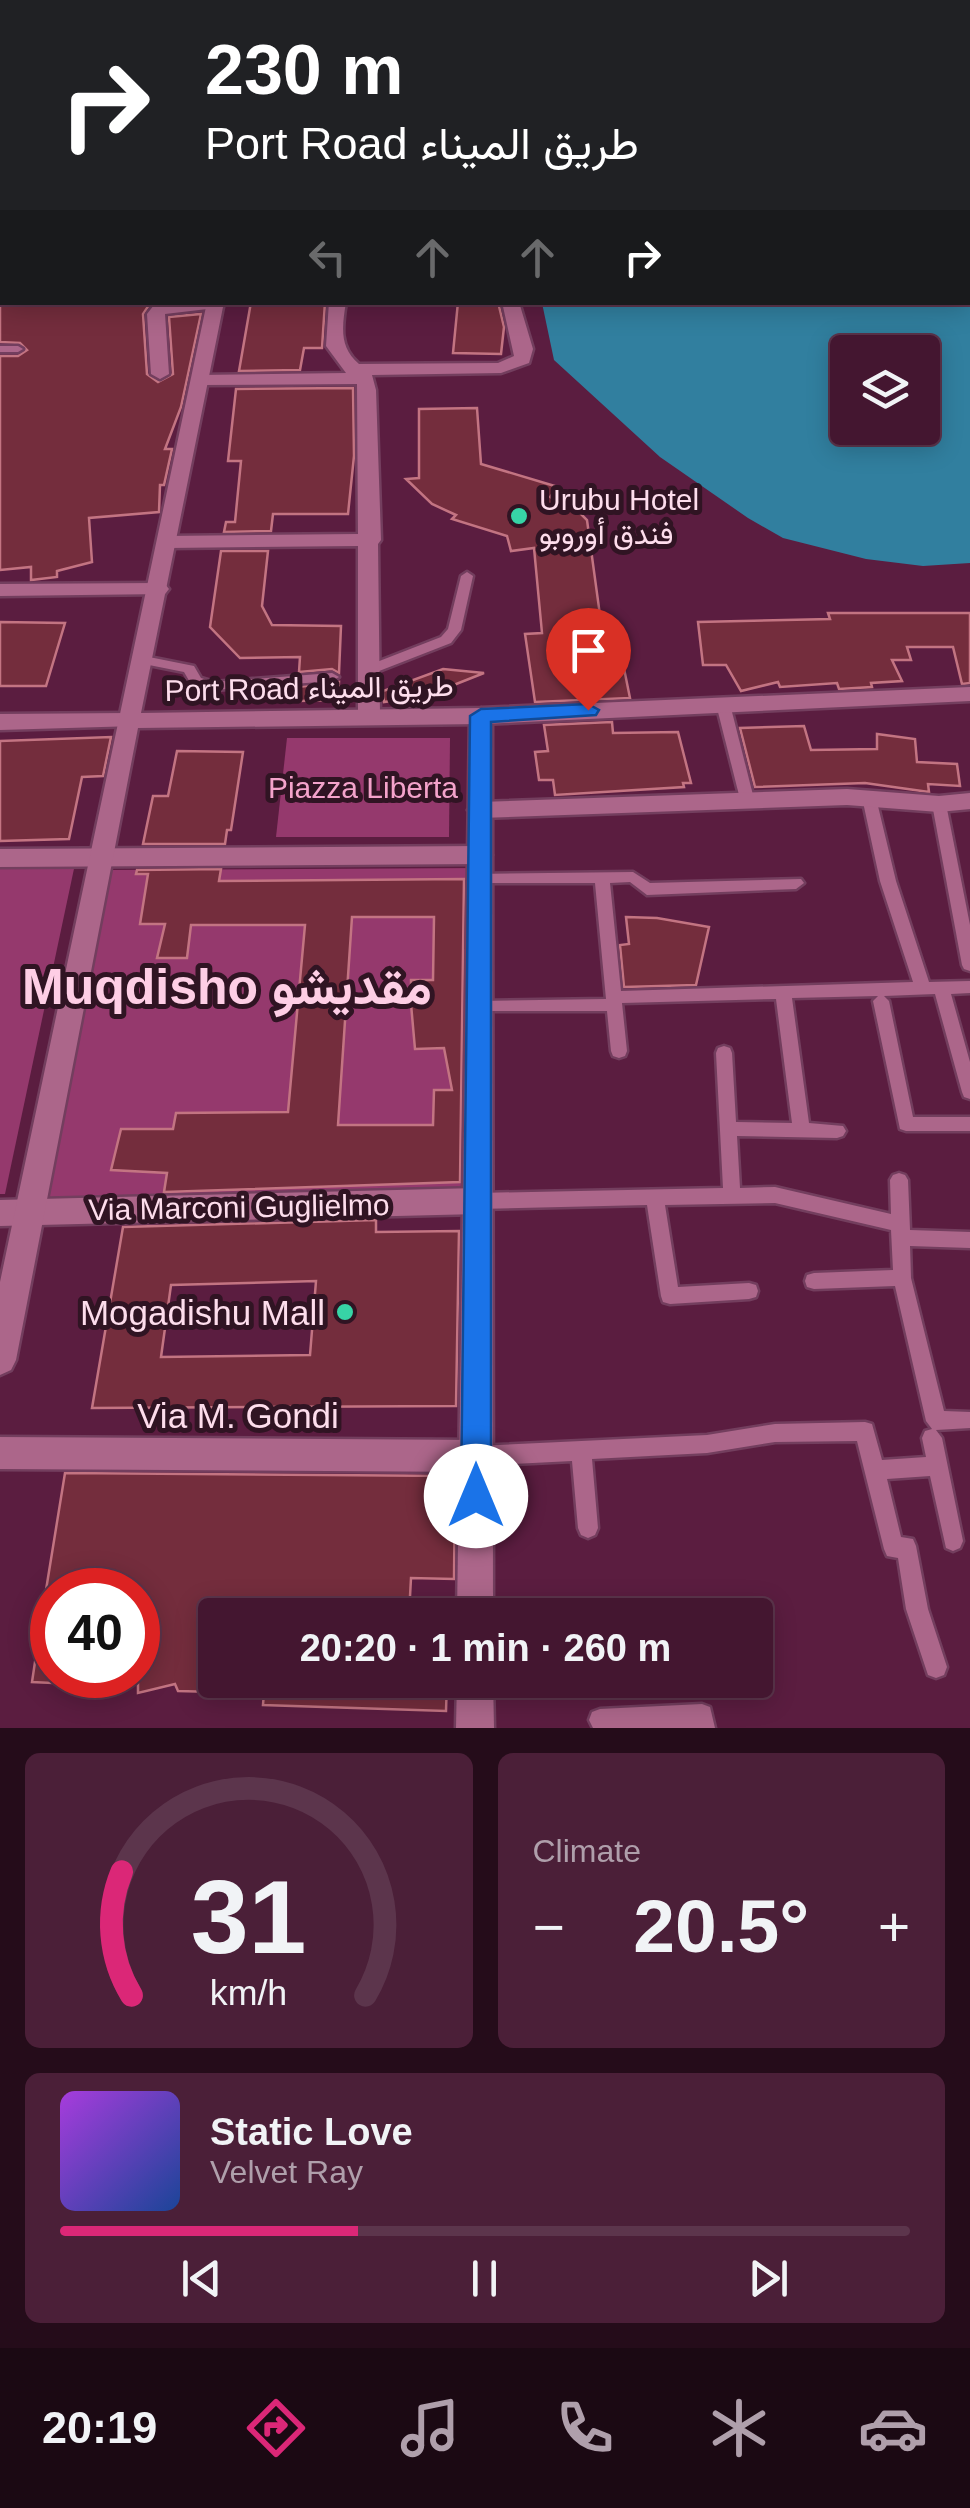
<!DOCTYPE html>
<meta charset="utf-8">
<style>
:root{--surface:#441630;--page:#4b1f38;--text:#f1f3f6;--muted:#af9fab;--line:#5c354c;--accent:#db2777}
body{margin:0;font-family:Helvetica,Vazirmatn,sans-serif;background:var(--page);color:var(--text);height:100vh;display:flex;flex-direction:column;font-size:38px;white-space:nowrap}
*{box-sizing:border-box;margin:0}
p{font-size:32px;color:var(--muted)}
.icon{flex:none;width:55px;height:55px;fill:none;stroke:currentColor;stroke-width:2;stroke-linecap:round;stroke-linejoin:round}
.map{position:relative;height:1728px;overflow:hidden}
.details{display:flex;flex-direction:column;gap:25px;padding:25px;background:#250c1a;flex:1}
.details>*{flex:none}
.guide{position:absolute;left:0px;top:0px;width:970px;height:305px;box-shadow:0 5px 25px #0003,0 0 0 2px var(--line);background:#202124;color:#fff;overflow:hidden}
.tools{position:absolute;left:830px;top:335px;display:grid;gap:20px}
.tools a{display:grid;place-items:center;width:110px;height:110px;border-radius:10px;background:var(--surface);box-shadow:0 5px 25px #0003,0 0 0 2px var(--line);font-size:50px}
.speed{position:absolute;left:30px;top:1568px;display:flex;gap:20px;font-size:50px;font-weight:700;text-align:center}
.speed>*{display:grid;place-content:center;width:130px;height:130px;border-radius:50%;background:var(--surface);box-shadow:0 5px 25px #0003,0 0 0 2px var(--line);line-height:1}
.speed .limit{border:15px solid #d22;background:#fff;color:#111}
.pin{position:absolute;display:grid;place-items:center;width:85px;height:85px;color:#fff;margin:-102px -42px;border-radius:50% 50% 50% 0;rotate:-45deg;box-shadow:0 0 10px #0007}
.pin .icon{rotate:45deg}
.me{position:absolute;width:110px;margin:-55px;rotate:0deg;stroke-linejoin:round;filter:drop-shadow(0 0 8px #0008)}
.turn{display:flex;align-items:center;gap:35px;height:210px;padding:0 40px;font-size:45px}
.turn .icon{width:130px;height:130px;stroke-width:2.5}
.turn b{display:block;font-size:70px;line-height:85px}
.lanes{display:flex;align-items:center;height:95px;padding:0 40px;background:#0003;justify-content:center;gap:50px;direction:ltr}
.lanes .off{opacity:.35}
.big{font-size:75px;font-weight:600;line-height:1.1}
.details .card{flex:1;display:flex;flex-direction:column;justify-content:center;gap:15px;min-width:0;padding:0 35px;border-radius:15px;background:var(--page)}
.details .dial{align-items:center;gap:0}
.dial svg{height:260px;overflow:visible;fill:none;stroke:var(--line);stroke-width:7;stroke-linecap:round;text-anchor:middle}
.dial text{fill:var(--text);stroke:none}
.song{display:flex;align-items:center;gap:30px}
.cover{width:120px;height:120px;border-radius:15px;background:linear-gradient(135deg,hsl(280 70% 55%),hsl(220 70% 35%))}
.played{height:10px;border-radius:5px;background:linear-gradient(90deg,var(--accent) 35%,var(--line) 35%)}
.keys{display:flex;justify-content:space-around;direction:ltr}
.heat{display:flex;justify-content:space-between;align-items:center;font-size:55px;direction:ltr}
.details .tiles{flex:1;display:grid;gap:25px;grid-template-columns:1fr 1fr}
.card:last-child{grid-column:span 2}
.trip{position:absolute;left:198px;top:1598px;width:575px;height:100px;border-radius:10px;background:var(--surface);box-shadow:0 5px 25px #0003,0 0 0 2px var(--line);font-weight:600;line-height:100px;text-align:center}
.tabs{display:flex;height:160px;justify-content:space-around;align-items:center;background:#1b0913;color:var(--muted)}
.tabs .icon{width:70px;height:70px}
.tabs .selected{color:var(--accent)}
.tabs b{font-size:45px;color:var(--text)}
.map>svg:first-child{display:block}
.green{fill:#95396d;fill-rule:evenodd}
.water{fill:#317f9f;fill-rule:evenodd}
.building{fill:#742d3d;stroke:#c37482;stroke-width:2.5;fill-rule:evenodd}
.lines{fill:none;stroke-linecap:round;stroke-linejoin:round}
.service-casing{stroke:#733e5e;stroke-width:5}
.minor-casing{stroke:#733e5e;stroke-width:5}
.tertiary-casing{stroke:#733e5e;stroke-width:5}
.secondary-casing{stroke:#733e5e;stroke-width:5}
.service{fill:#ac668a;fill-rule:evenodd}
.minor{fill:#ac668a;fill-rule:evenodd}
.tertiary{fill:#ac668a;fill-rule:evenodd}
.secondary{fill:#ac668a;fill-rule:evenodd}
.route{fill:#1a73e8;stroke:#114b97;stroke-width:2.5}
.poi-dot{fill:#37d4a6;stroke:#301423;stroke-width:4}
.labels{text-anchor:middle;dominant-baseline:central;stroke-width:10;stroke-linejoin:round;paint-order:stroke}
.poi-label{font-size:30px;fill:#fdddec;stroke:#301423;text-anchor:start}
.street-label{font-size:30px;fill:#fdddec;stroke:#301423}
.park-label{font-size:30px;fill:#f4a3cb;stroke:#301423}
.near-poi-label{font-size:35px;fill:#fdddec;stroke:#301423;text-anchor:end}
.near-street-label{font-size:35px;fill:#fdddec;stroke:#301423}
.town-label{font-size:50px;font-weight:bold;fill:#fecee5;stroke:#301423}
</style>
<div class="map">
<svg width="970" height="1728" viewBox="0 0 970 1728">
<rect width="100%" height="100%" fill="#5b1d40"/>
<!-- green -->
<g class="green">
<polygon points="287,738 450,738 449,837 276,837"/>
<polygon points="75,864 5,1194 0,1194 0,865"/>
<path d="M482 868 487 1188 46 1201 110 870ZM478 880V949H434V917H352L338 1125H433L434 1090H466L467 1182 166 1183 288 1112 305 925 214 881Z"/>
</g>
<!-- water -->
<path class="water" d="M528 0H970V563L923 566 866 559 783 538 748 518 660 457 554 360 542 303 968 302V2ZM848 352H922V428H848Z"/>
<!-- building -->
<g class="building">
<polygon points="0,302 151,302 143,314 147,374 158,382 173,374 169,317 201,314 181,407 165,449 172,449 164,485 160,485 159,512 89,518 92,562 57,571 57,577 31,580 31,567 0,570 0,356 18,356 27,350 20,343 0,342"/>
<polygon points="251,302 325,302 322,348 304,348 300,370 239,371"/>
<polygon points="458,302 498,302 504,327 501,354 453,353"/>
<polygon points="353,388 354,456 348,514 273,514 271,531 224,532 226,522 235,522 241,461 228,461 236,389"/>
<polygon points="477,408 481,464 558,487 550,497 575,508 587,520 602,630 616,629 630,698 535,702 525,634 542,633 534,548 511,551 507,536 452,519 456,515 432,504 406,479 419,478 419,409"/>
<polygon points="221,551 268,551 262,606 272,625 341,626 339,673 332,669 299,672 300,657 240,658 210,627"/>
<polygon points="828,613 970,613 970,683 962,684 953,647 907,647 911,660 892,660 902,681 871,683 872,687 839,689 837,683 780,687 778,682 741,691 726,665 703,665 698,622 830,619"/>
<polygon points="0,622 65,623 46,686 0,686"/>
<polygon points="443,669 484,673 426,696 384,702 383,691"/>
<polygon points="339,682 338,700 298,701 298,687"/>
<polygon points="612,722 613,733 678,732 691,783 683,783 684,787 555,795 553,780 539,780 535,752 548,751 544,725"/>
<polygon points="804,726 811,750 877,749 877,734 915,739 917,762 957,764 960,786 928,784 929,792 865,783 755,787 740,728"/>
<polygon points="111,737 103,776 82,777 69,839 0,841 0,741"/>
<polygon points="177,751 243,752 231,830 227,830 225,844 143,844 153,796 168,796"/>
<path d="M221 869 219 881 464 879 460 1182 164 1192 167 1173 111 1170 121 1129H173L176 1113 288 1112 305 925H191L187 958H157L165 924H140L148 874H136L137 870ZM352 917H434L433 980H411V1004L415 1049 444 1048 452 1090H434L433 1125H338Z"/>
<polygon points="626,917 657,918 709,927 696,985 624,987 620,945 629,944"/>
<path d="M376 1220V1232L459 1231 456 1406 92 1408 123 1227ZM316 1281 310 1355 161 1357 171 1285Z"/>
<polygon points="65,1473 455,1476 454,1579 411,1578 409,1615 215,1615 215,1692 178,1691 175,1684 138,1693 138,1590 46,1590"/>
<polygon points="41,1622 52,1623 52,1683 32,1682"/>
<polygon points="265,1680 447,1680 446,1711 263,1705"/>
</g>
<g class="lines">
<!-- service casing -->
<g class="service-casing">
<g id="service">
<rect x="0" y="256" width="2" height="6"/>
<polygon points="0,346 18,346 23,349 18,352 0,352"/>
<polygon points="467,572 473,576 461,630 451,643 374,673 364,673 362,670 364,667 441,637 448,629 461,576"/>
<polygon points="144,656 194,666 201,678 214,682 332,673 339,677 332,681 214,690 191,684 184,672 139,663 137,660"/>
<polygon points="723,700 730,704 754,799 747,804 740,799 716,704"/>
<polygon points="870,797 877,802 896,881 929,982 970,981 970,993 951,994 970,1062 970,1099 964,1097 962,1092 935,994 884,996 889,1001 913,1117 970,1117 970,1131 906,1131 900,1129 873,1001 878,996 792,998 809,1123 843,1126 846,1131 843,1136 837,1138 737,1136 740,1188 775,1187 891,1214 890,1180 893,1175 899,1173 905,1175 908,1180 910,1230 970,1232 970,1248 910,1246 911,1278 944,1411 970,1412 970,1428 936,1430 942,1438 963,1541 960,1548 953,1551 946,1548 930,1476 887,1479 901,1537 913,1539 916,1546 928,1609 947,1667 944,1675 936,1678 928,1675 906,1609 898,1558 887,1556 884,1549 857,1441 775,1442 707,1453 592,1459 598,1528 595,1535 588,1538 581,1535 578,1528 572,1461 476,1466 469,1463 466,1456 469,1449 476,1446 707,1435 775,1424 865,1422 872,1424 882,1460 926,1457 922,1438 925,1431 932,1429 926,1421 895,1286 814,1289 807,1287 805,1281 807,1275 814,1273 893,1270 891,1230 775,1203 665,1205 678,1287 749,1283 756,1285 758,1291 756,1297 749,1299 670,1304 663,1302 661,1296 647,1205 478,1209 472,1206 469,1201 472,1196 478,1193 723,1188 716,1053 718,1048 724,1046 730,1048 732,1053 736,1122 792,1123 776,999 622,1003 627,1051 625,1056 619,1058 613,1056 611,1051 607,1011 473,1011 471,1007 473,1003 479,1001 606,999 595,883 480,883 475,882 472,878 475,874 633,872 650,883 801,879 804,883 796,889 647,895 630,882 610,883 621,991 913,982 880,881 863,802"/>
<polygon points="939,799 946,804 970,925 970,971 964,969 962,965 932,804"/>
<polygon points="702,1704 710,1707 715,1728 593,1728 589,1720 592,1712 600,1709"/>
</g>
</g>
<!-- minor casing -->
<g class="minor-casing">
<g id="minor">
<rect x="457" y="0" width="12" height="2"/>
<polygon points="2,172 2,185 0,186 0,173"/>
<polygon points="172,302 225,303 216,308 165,314 169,374 160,379 151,374 147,314 154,305"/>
<path d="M329 302H346C342 327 339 347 359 364L498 363 514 356 502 302H519L533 349 529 363 501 373 372 375 376 390 381 540 378 544 380 716 369 724 358 716V546L168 548 158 542 168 536 358 534 357 384 200 385 191 380 200 375 346 373 326 346Z"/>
<polygon points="158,583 165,584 169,589 165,594 0,596 0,584"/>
<polygon points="128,713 140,721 136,726 0,730 0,714"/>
<polygon points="847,789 939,796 970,793 970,809 939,812 847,805 480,818 468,810 480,802"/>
<polygon points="480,846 492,855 480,864 0,867 0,849"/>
<polygon points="478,1188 489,1192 493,1201 489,1210 478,1214 0,1226 0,1200"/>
<polygon points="0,1437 476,1440 488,1445 493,1456 488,1467 476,1472 0,1469"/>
</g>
</g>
<!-- tertiary casing -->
<g class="tertiary-casing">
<g id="tertiary">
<polygon points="481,708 492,716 493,1615 457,1615 470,716"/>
<polygon points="457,1680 493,1680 494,1728 456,1728"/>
</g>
</g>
<!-- secondary casing -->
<g class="secondary-casing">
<g id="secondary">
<rect x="0" y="86" width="2" height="8"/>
<polygon points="207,302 224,302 141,713 481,708 970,687 970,701 481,724 138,728 16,1360 11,1370 0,1375 0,1282"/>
</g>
</g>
<!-- service -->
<use href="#service" class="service"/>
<!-- minor -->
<use href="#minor" class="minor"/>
<!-- tertiary -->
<use href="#tertiary" class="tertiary"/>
<!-- secondary -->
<use href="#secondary" class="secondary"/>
</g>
<!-- route -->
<polygon class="route" points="588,704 599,710 596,715 491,722 491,1496 487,1507 476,1511 465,1507 461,1496 470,716 481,709"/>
<!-- markers -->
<g class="poi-dot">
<circle cx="519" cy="516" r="10"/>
<circle cx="345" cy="1312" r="10"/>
</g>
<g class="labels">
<!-- poi labels -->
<g class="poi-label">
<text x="539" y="499">Urubu Hotel<tspan x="539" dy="34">فندق أوروبو</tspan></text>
</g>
<!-- street labels -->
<g class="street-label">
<text transform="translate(309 688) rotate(-1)">Port Road طريق الميناء</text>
<text transform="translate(239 1207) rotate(-1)">Via Marconi Guglielmo</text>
</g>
<!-- park labels -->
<g class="park-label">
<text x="363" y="787">Piazza Liberta</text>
</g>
<!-- near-poi labels -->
<g class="near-poi-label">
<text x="325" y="1312">Mogadishu Mall</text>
</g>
<!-- near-street labels -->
<g class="near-street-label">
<text x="238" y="1415">Via M. Gondi</text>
</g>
<!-- town labels -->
<g class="town-label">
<text x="227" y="987">Muqdisho مقديشو</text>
</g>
</g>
</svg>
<div class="tools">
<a><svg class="icon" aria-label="layers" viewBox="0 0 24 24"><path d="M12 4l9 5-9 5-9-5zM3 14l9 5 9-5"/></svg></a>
</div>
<div class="speed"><div class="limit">40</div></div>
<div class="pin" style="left:588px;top:710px;background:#d93025"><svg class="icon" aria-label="arrive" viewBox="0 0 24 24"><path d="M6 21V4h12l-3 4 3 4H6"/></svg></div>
<svg class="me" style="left:476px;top:1496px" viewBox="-20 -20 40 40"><circle r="19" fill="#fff"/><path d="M0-13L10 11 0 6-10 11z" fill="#1a73e8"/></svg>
<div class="trip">20:20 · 1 min · 260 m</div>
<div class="guide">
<div class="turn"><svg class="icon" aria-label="right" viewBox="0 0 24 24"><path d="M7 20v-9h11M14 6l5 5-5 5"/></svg><div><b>230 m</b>Port Road طريق الميناء</div></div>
<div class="lanes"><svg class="icon off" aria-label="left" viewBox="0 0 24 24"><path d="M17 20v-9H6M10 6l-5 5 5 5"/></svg><svg class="icon off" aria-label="ahead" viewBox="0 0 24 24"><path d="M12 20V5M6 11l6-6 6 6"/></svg><svg class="icon off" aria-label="ahead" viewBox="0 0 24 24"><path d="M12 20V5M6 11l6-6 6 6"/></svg><svg class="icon" aria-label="right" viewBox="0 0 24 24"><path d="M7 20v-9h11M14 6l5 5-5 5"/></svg></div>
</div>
</div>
<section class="details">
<div class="tiles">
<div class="card dial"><svg viewBox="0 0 100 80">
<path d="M14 69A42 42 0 1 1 86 69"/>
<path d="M14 69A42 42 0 0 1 11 31" stroke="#db2777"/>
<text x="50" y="56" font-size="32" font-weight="700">31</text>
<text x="50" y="72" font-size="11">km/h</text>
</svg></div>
<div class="card"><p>Climate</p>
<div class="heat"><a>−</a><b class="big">20.5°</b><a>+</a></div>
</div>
<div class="card">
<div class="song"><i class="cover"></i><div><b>Static Love</b><p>Velvet Ray</p></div></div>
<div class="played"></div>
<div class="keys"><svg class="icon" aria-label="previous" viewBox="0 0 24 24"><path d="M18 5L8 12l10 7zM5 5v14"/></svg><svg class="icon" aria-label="pause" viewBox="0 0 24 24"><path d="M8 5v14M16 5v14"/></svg><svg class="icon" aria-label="next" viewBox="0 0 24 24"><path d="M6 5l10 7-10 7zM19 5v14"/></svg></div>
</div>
</div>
</section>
<nav class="tabs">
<b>20:19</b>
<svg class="icon selected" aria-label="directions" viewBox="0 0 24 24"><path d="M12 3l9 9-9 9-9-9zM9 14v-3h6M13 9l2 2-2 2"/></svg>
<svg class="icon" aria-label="music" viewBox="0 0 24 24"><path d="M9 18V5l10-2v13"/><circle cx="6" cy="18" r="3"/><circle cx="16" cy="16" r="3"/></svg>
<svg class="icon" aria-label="phone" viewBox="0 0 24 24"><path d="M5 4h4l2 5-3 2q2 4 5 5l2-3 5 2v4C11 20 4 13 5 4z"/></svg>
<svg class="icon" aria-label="climate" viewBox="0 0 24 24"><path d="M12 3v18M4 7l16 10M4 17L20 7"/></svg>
<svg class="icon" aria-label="car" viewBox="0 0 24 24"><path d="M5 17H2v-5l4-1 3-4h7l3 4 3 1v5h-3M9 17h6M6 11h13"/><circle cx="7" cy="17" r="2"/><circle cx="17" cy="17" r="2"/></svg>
</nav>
